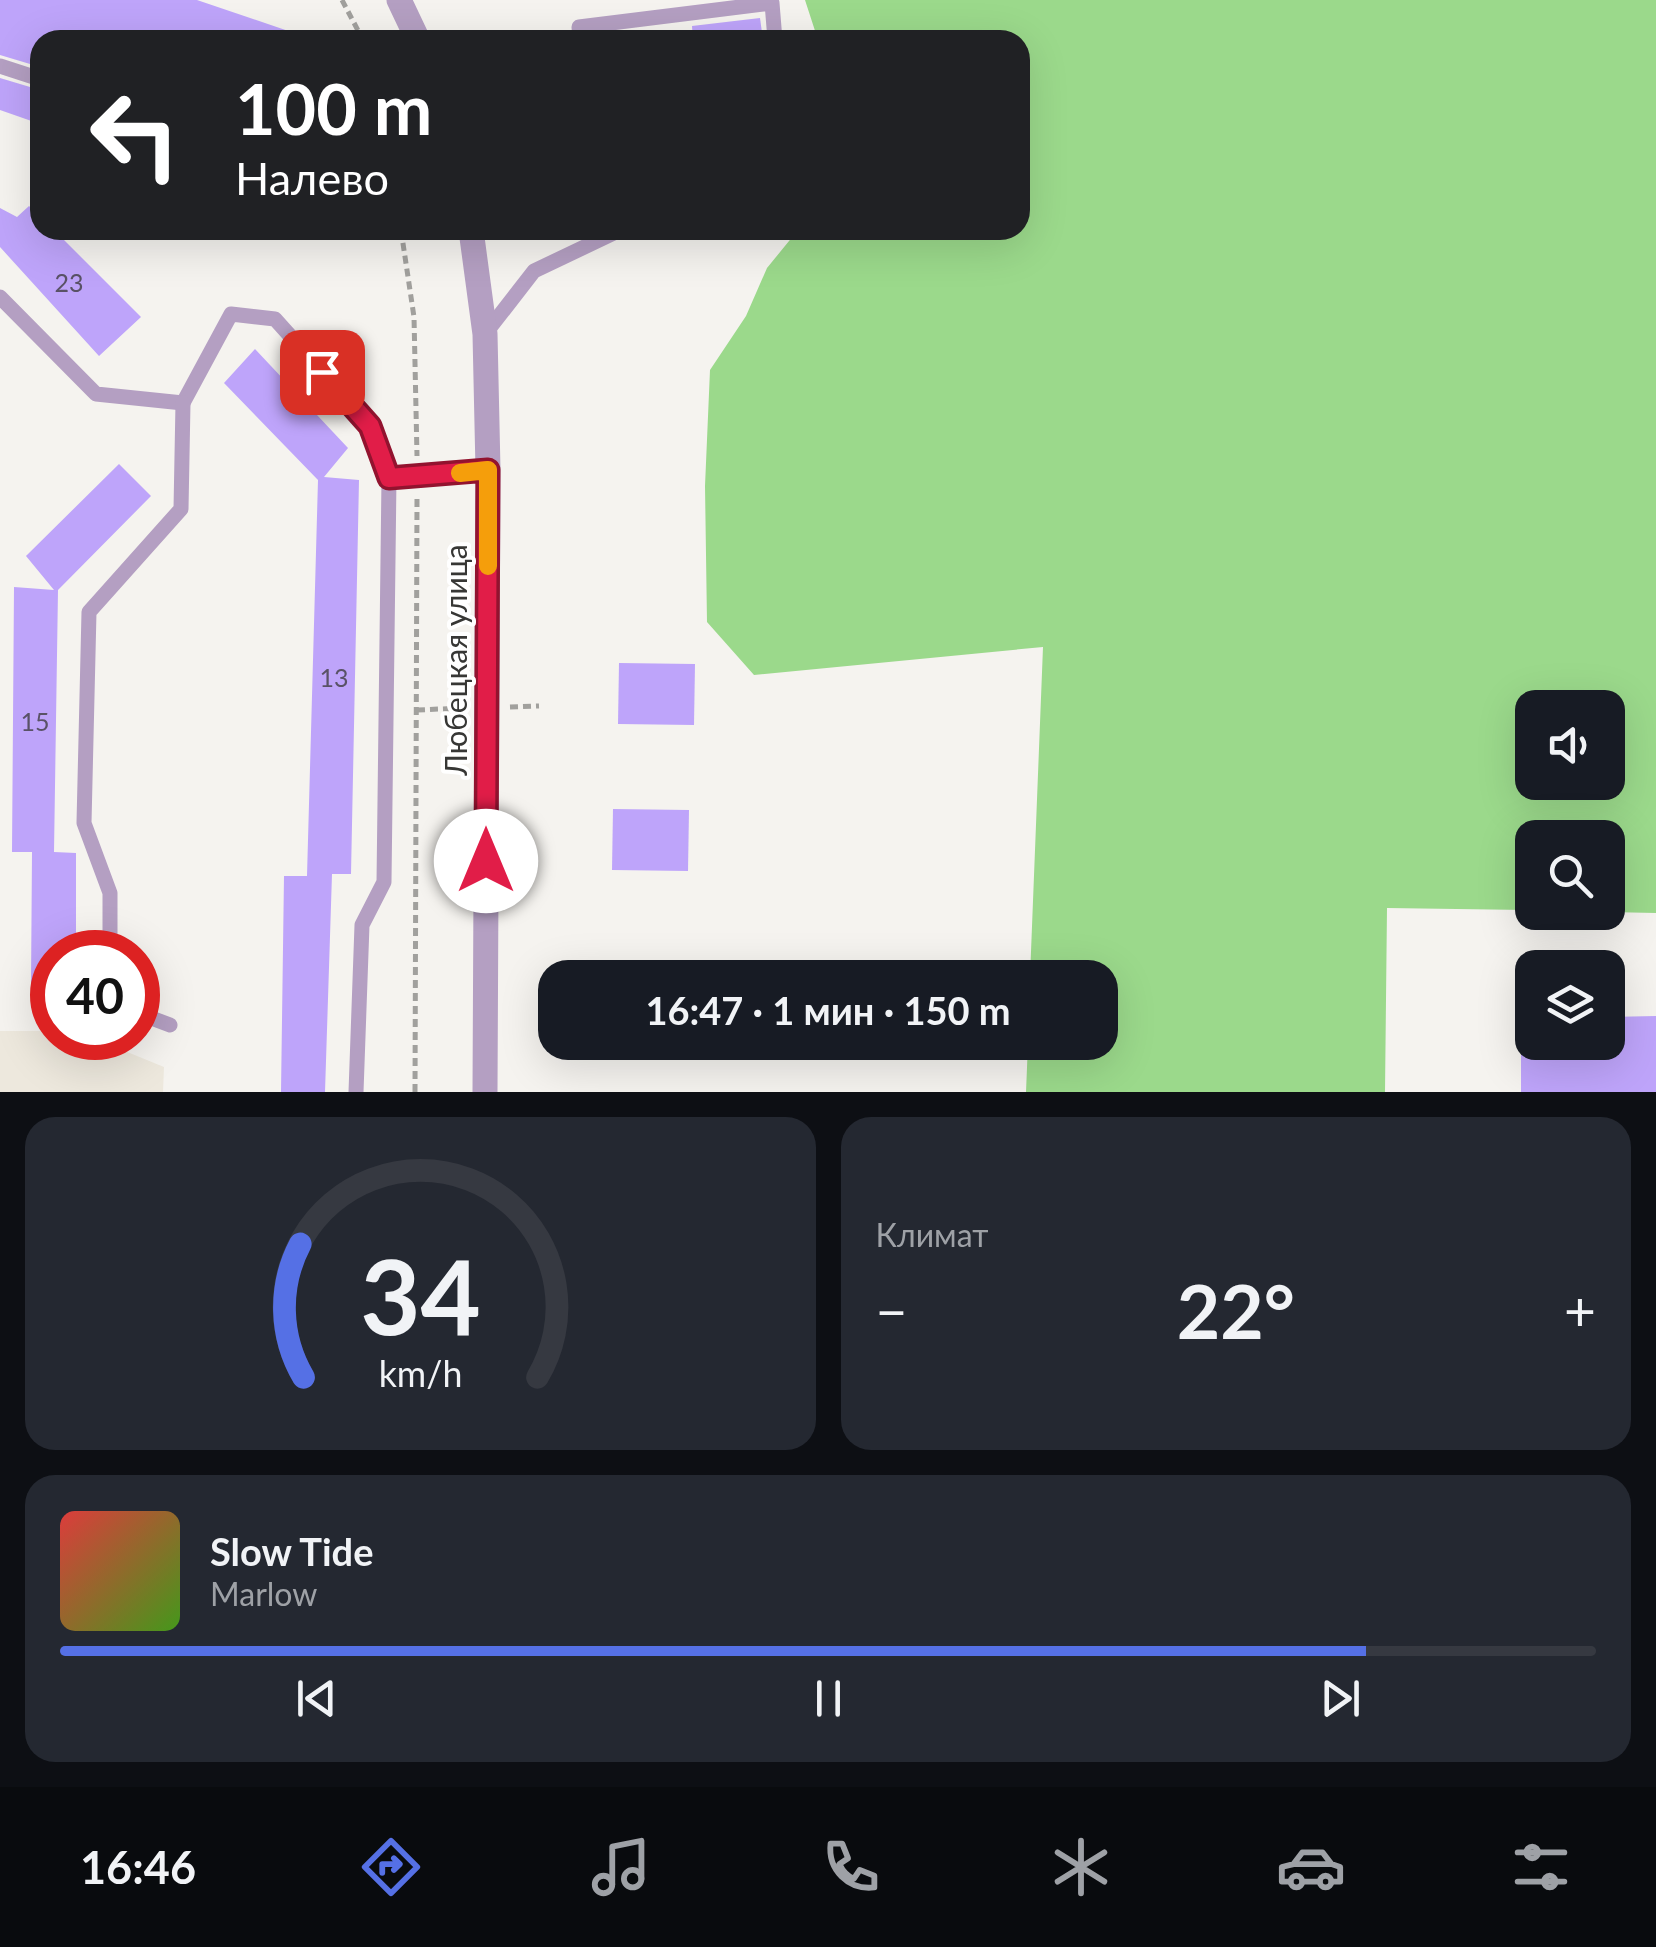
<!DOCTYPE html>
<html lang="ru">
<meta charset="utf-8">
<style>
:root{--surface:#171b24;--page:#242831;--text:#f1f3f6;--muted:#9ea1a6;--line:#363941;--accent:#5570e5}
body{margin:0;font-family:Lato,sans-serif;background:var(--page);color:var(--text);height:100vh;display:flex;flex-direction:column;font-size:38px;white-space:nowrap}
*{box-sizing:border-box;margin:0}
p{font-size:32px;color:var(--muted)}
.icon{flex:none;width:55px;height:55px;fill:none;stroke:currentColor;stroke-width:2;stroke-linecap:round;stroke-linejoin:round}
.map{position:relative;height:1092px;overflow:hidden}
.sheet{display:flex;flex-direction:column;gap:25px;padding:25px;background:#0d0f14;flex:1}
.sheet>*{flex:none}
.guide{position:absolute;left:30px;top:30px;width:1000px;height:210px;border-radius:30px;box-shadow:0 10px 40px #0002;background:#202124;color:#fff;overflow:hidden}
.tools{position:absolute;left:1515px;top:690px;display:grid;gap:20px}
.tools a{display:grid;place-items:center;width:110px;height:110px;border-radius:20px;background:var(--surface);box-shadow:0 10px 40px #0002;font-size:50px}
.speed{position:absolute;left:30px;top:930px;display:flex;gap:20px;font-size:50px;font-weight:700;text-align:center}
.speed>*{display:grid;place-content:center;width:130px;height:130px;border-radius:50%;background:var(--surface);box-shadow:0 10px 40px #0002;line-height:1}
.speed .limit{border:15px solid #d22;background:#fff;color:#111}
.pin{position:absolute;display:grid;place-items:center;width:85px;height:85px;color:#fff;margin:-42px;border-radius:20px;box-shadow:0 5px 15px #0006}
.me{position:absolute;width:110px;margin:-55px;rotate:0deg;stroke-linejoin:round;filter:drop-shadow(0 0 8px #0008)}
.turn{display:flex;align-items:center;gap:35px;height:210px;padding:0 40px;font-size:45px}
.turn .icon{width:130px;height:130px;stroke-width:2.5}
.turn b{display:block;font-size:70px;line-height:85px}
.big{font-size:75px;font-weight:700;line-height:1.1}
.sheet .card{flex:1;display:flex;flex-direction:column;justify-content:center;gap:15px;min-width:0;padding:0 35px;border-radius:30px;background:var(--page)}
.sheet .dial{align-items:center;gap:0}
.dial svg{height:260px;overflow:visible;fill:none;stroke:var(--line);stroke-width:7;stroke-linecap:round;text-anchor:middle}
.dial text{fill:var(--text);stroke:none}
.song{display:flex;align-items:center;gap:30px}
.cover{width:120px;height:120px;border-radius:15px;background:linear-gradient(135deg,hsl(0 70% 55%),hsl(100 70% 35%))}
.played{height:10px;border-radius:5px;background:linear-gradient(90deg,var(--accent) 85%,var(--line) 85%)}
.keys{display:flex;justify-content:space-around;direction:ltr}
.heat{display:flex;justify-content:space-between;align-items:center;font-size:55px;direction:ltr}
.sheet .tiles{flex:1;display:grid;gap:25px;grid-template-columns:1fr 1fr}
.card:last-child{grid-column:span 2}
.trip{position:absolute;left:538px;top:960px;width:580px;height:100px;border-radius:30px;background:var(--surface);box-shadow:0 10px 40px #0002;font-weight:700;line-height:100px;text-align:center}
.tab-bar{display:flex;height:160px;justify-content:space-around;align-items:center;background:#090b0e;color:var(--muted)}
.tab-bar .icon{width:70px;height:70px}
.tab-bar .active{color:var(--accent)}
.tab-bar b{font-size:45px;color:var(--text)}
.map>svg:first-child{display:block}
.built{fill:#ede8dd}
.forest{fill:#9bd98b;fill-rule:evenodd}
.building{fill:#bea4fa}
.lines{fill:none;stroke-linecap:round;stroke-linejoin:round}
.path{stroke:#a1a09d;stroke-width:5;stroke-dasharray:8 5;stroke-linecap:butt}
.service{stroke:#b49fc2;stroke-width:15}
.tertiary{stroke:#b49fc2;stroke-width:25}
.route-casing{stroke:#92132f;stroke-width:25}
.route{stroke:#e11d48;stroke-width:18}
.slow{stroke:#f59e0b;stroke-width:18}
.labels{text-anchor:middle;dominant-baseline:central;stroke-width:8;stroke-linejoin:round;paint-order:stroke}
.number-label{font-size:25px;fill:#595266}
.street-label{font-size:30px;fill:#373735;stroke:#fff}
</style>
<div class="map">
<svg width="1656" height="1092" viewBox="0 0 1656 1092">
<rect width="100%" height="100%" fill="#f5f3ef"/>
<!-- built -->
<polygon class="built" points="52,1031 52,1038 93,1038 164,1067 163,1092 0,1092 0,1031"/>
<!-- forest -->
<path class="forest" d="M805 0H1656V913L1608 912V838H1532V910L1387 908 1385 1092H1026L1028 1043 1100 1042V978L1030 977 1043 647 754 675 707 622 705 486 710 370 746 316 767 268 798 230H1020V40H818ZM1532 708H1608V782H1532Z"/>
<!-- building -->
<g class="building">
<polygon points="0,0 197,0 303,36 303,40 40,40 40,67 0,55"/>
<polygon points="760,18 763,40 693,40 692,26"/>
<polygon points="0,78 40,90 40,124 0,110"/>
<polygon points="29,206 40,216 40,230 54,230 141,317 99,356 0,247 0,208 17,217"/>
<polygon points="255,349 348,448 324,477 359,480 351,874 332,874 325,1092 281,1092 284,876 307,876 318,480 224,383"/>
<polygon points="119,464 151,496 58,590 54,852 76,853 76,952 52,952 52,985 31,984 32,852 12,852 14,587 54,590 26,556"/>
<polygon points="619,663 695,664 694,725 618,724"/>
<polygon points="613,809 689,810 688,871 612,870"/>
<polygon points="1656,1016 1656,1092 1521,1092 1521,1042 1608,1042 1608,1017"/>
</g>
<g class="lines">
<!-- path -->
<g class="path">
<polyline points="342,0 363,40"/>
<polyline points="401,230 414,317 417,456"/>
<polyline points="510,707 539,706"/>
<polyline points="417,710 464,708"/>
<polyline points="415,1092 417,497"/>
</g>
<!-- service -->
<g class="service">
<polyline points="580,40 579,27 772,3 775,40"/>
<polyline points="0,66 40,79"/>
<polyline points="0,297 96,394 183,403 231,314 275,319 370,425 389,478 488,470"/>
<polyline points="485,334 534,271 620,230"/>
<polyline points="110,952 110,893 84,823 89,612 181,509 183,403"/>
<polyline points="138,1013 170,1025"/>
<polyline points="356,1092 362,925 384,882 389,478"/>
</g>
<!-- tertiary -->
<g class="tertiary">
<polyline points="399,0 418,40"/>
<polyline points="471,230 485,334 488,470 485,1092"/>
</g>
</g>
<g class="lines">
<!-- route casing -->
<g class="route-casing">
<polyline id="route" points="322,372 370,426 389,478 488,470 486,861"/>
</g>
<!-- route -->
<use href="#route" class="route"/>
<!-- slow -->
<polyline class="slow" points="460,473 488,470 488,566"/>
</g>
<g class="labels">
<!-- number labels -->
<g class="number-label">
<text x="69" y="282">23</text>
<text x="334" y="677">13</text>
<text x="35" y="721">15</text>
</g>
<!-- street labels -->
<g class="street-label">
<text transform="translate(455 660) rotate(-90)">Любецкая улица</text>
</g>
</g>
</svg>
<div class="tools">
<a><svg class="icon" aria-label="sound" viewBox="0 0 24 24"><path d="M4 9h4l5-4v14l-5-4H4zM17 9q2 3 0 6"/></svg></a>
<a><svg class="icon" aria-label="search" viewBox="0 0 24 24"><circle cx="10" cy="10" r="6"/><path d="M15 15l6 6"/></svg></a>
<a><svg class="icon" aria-label="layers" viewBox="0 0 24 24"><path d="M12 4l9 5-9 5-9-5zM3 14l9 5 9-5"/></svg></a>
</div>
<div class="speed"><div class="limit">40</div></div>
<div class="pin" style="left:322px;top:372px;background:#d93025"><svg class="icon" aria-label="arrive" viewBox="0 0 24 24"><path d="M6 21V4h12l-3 4 3 4H6"/></svg></div>
<svg class="me" style="left:486px;top:861px" viewBox="-20 -20 40 40"><circle r="19" fill="#fff"/><path d="M0-13L10 11 0 6-10 11z" fill="#e11d48"/></svg>
<div class="trip">16:47 · 1 мин · 150 m</div>
<div class="guide">
<div class="turn"><svg class="icon" aria-label="left" viewBox="0 0 24 24"><path d="M17 20v-9H6M10 6l-5 5 5 5"/></svg><div><b>100 m</b>Налево</div></div>
</div>
</div>
<section class="sheet">
<div class="tiles">
<div class="card dial"><svg viewBox="0 0 100 80">
<path d="M14 69A42 42 0 1 1 86 69"/>
<path d="M14 69A42 42 0 0 1 13 28" stroke="#5570e5"/>
<text x="50" y="56" font-size="32" font-weight="700">34</text>
<text x="50" y="72" font-size="11">km/h</text>
</svg></div>
<div class="card"><p>Климат</p>
<div class="heat"><a>−</a><b class="big">22°</b><a>+</a></div>
</div>
<div class="card">
<div class="song"><i class="cover"></i><div><b>Slow Tide</b><p>Marlow</p></div></div>
<div class="played"></div>
<div class="keys"><svg class="icon" aria-label="previous" viewBox="0 0 24 24"><path d="M18 5L8 12l10 7zM5 5v14"/></svg><svg class="icon" aria-label="pause" viewBox="0 0 24 24"><path d="M8 5v14M16 5v14"/></svg><svg class="icon" aria-label="next" viewBox="0 0 24 24"><path d="M6 5l10 7-10 7zM19 5v14"/></svg></div>
</div>
</div>
</section>
<nav class="tab-bar">
<b>16:46</b>
<svg class="icon active" aria-label="directions" viewBox="0 0 24 24"><path d="M12 3l9 9-9 9-9-9zM9 14v-3h6M13 9l2 2-2 2"/></svg>
<svg class="icon" aria-label="music" viewBox="0 0 24 24"><path d="M9 18V5l10-2v13"/><circle cx="6" cy="18" r="3"/><circle cx="16" cy="16" r="3"/></svg>
<svg class="icon" aria-label="phone" viewBox="0 0 24 24"><path d="M5 4h4l2 5-3 2q2 4 5 5l2-3 5 2v4C11 20 4 13 5 4z"/></svg>
<svg class="icon" aria-label="climate" viewBox="0 0 24 24"><path d="M12 3v18M4 7l16 10M4 17L20 7"/></svg>
<svg class="icon" aria-label="car" viewBox="0 0 24 24"><path d="M5 17H2v-5l4-1 3-4h7l3 4 3 1v5h-3M9 17h6M6 11h13"/><circle cx="7" cy="17" r="2"/><circle cx="17" cy="17" r="2"/></svg>
<svg class="icon" aria-label="filters" viewBox="0 0 24 24"><path d="M4 7h16M4 17h16"/><circle cx="9" cy="7" r="2"/><circle cx="15" cy="17" r="2"/></svg>
</nav>
